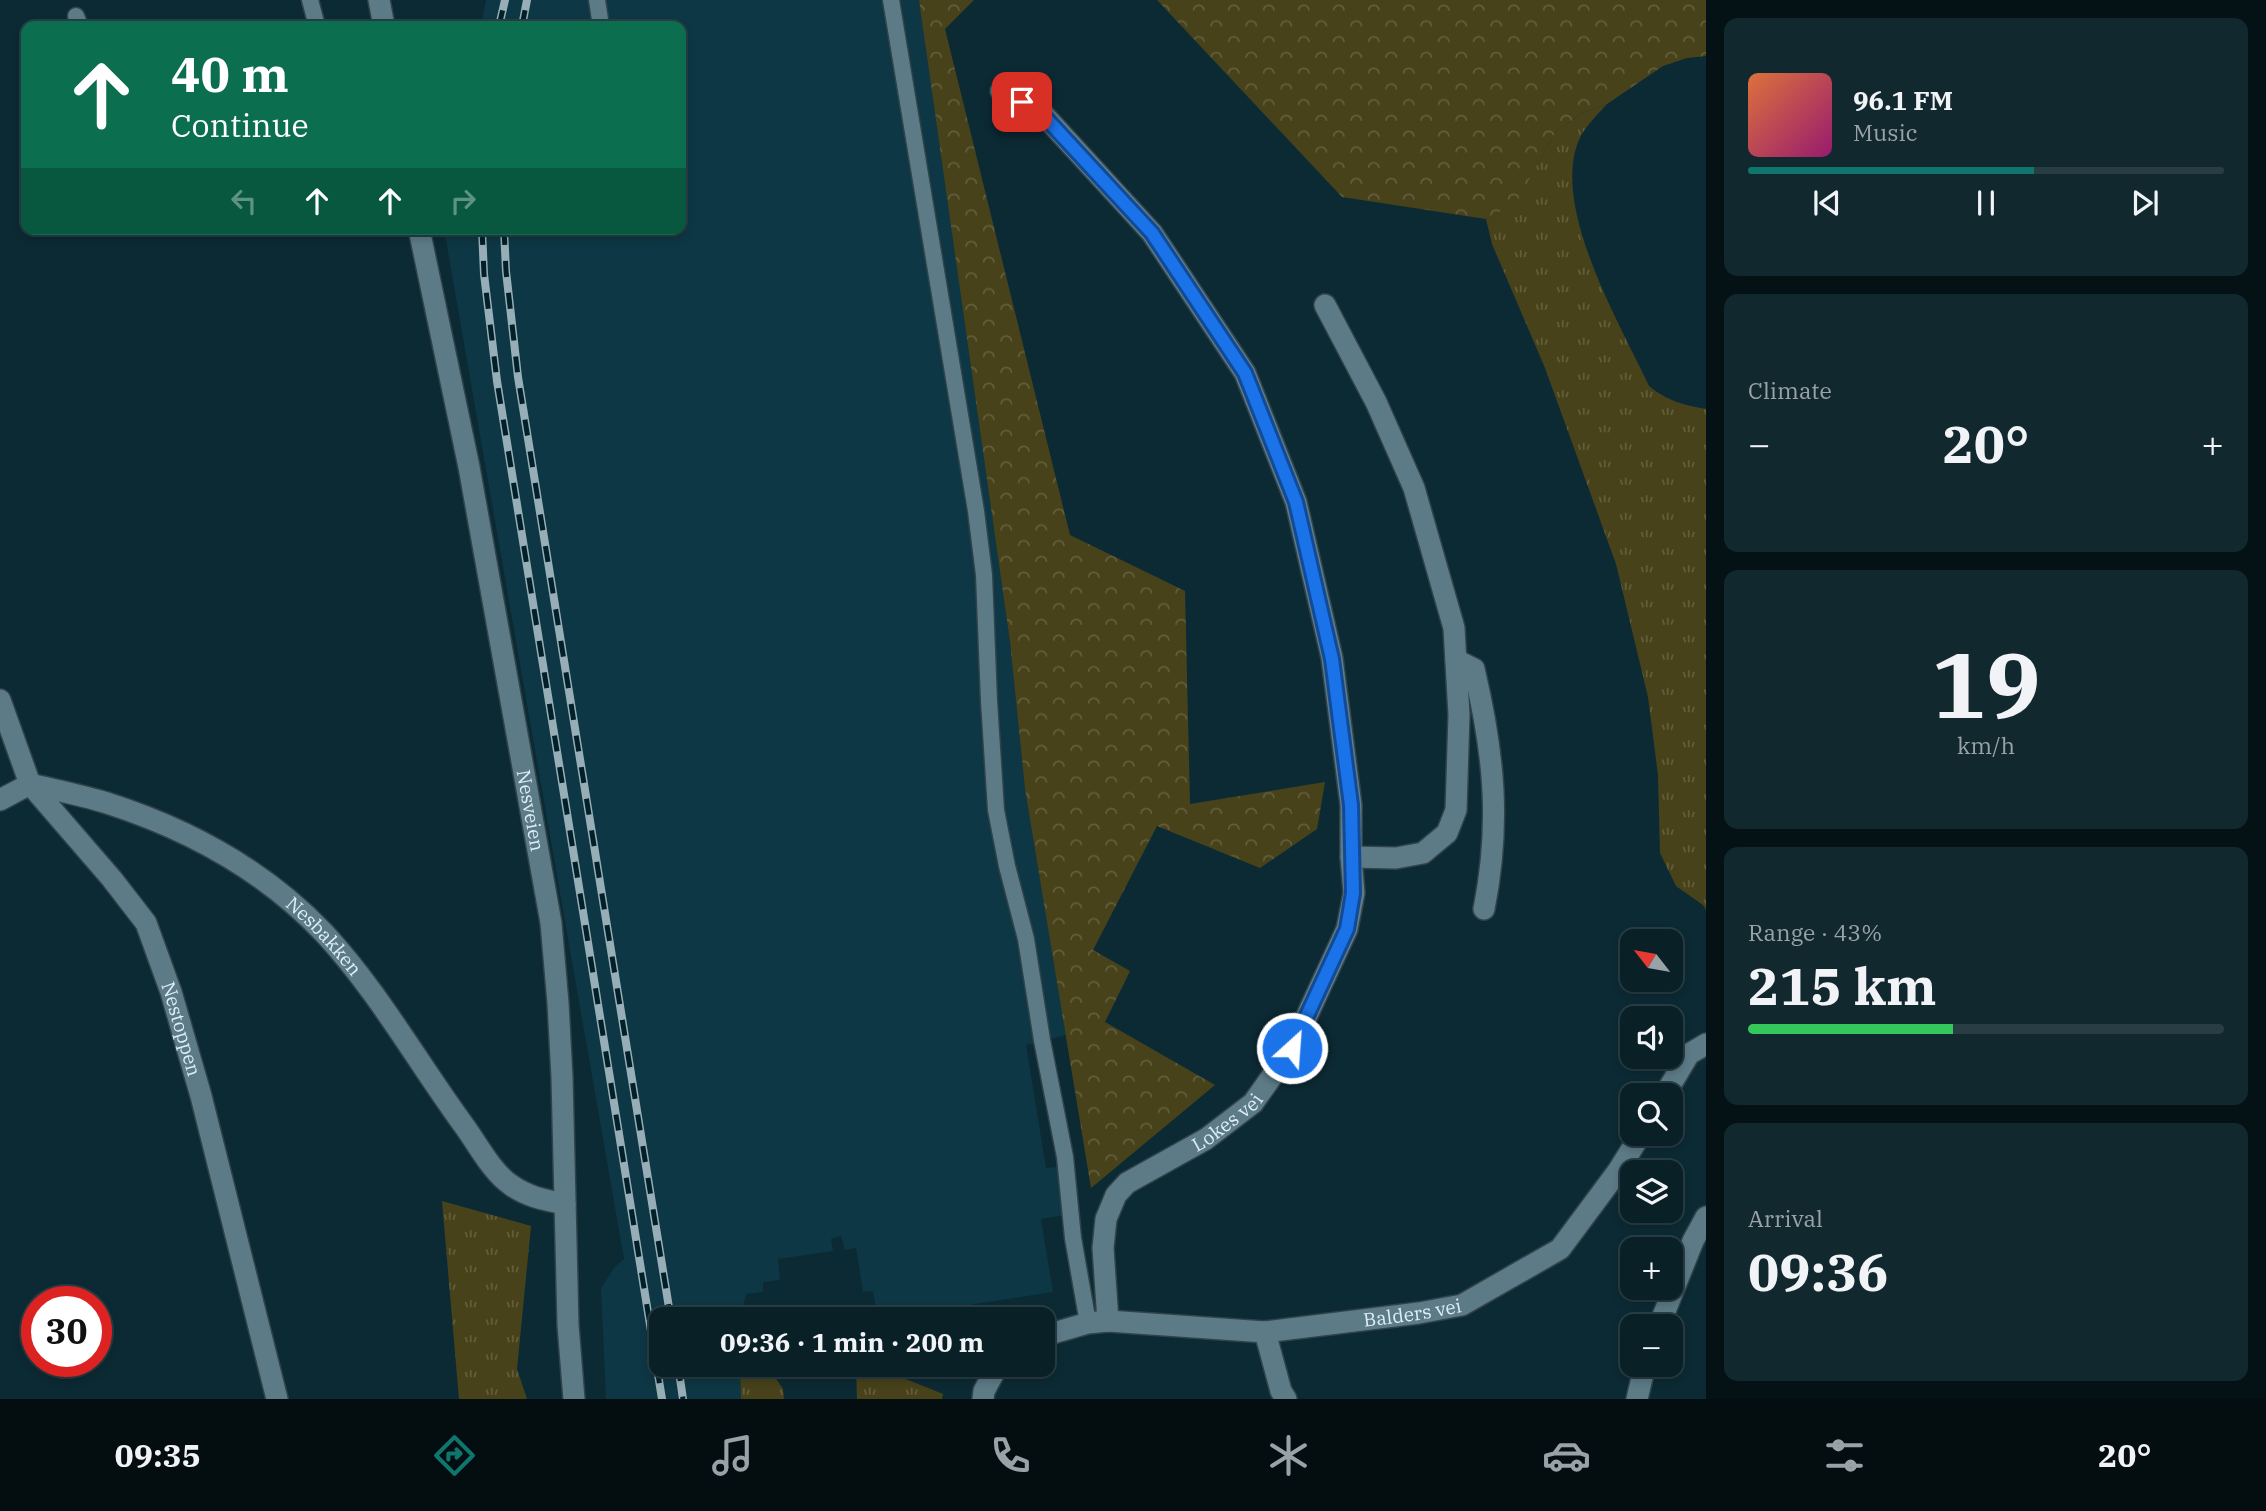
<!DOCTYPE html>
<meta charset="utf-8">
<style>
:root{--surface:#092027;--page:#12282f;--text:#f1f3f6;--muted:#99a3a7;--line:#293e44;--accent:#0f766e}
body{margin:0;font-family:"IBM Plex Serif",serif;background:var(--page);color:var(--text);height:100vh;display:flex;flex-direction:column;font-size:26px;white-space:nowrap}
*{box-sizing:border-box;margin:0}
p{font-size:23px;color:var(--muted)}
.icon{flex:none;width:38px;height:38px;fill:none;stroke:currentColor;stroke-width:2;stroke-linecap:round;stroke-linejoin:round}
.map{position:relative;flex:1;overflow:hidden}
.details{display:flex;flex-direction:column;gap:18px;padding:18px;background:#051215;width:560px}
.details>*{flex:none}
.hud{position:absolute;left:21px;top:21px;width:665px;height:214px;border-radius:14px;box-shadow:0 4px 10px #0003,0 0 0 2px var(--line);background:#0b6e4f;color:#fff;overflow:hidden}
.needle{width:46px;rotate:301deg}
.buttons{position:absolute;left:1620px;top:929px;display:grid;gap:14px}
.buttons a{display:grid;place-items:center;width:63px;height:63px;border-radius:14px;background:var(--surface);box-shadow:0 4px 10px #0003,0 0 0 2px var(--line);font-size:35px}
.speed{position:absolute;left:21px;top:1286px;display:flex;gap:14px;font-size:35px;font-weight:700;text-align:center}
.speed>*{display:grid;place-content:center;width:91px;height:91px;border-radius:50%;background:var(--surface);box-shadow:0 4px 10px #0003,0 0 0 2px var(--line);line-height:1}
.speed .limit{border:10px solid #d22;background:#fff;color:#111}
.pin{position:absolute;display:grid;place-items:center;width:60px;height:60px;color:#fff;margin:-30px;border-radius:14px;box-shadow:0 4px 10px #0006}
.me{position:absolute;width:77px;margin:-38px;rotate:26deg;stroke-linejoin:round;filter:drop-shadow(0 0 5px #0008)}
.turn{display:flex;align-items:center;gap:24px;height:147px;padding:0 35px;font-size:32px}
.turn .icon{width:91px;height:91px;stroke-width:2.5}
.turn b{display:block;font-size:49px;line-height:60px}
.lanes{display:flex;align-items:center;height:66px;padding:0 35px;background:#0003;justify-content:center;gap:35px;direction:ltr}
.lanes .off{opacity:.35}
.big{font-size:52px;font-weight:700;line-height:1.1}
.details .widget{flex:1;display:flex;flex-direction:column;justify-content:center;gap:10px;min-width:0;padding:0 24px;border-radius:14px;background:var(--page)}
.details .dial{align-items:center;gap:0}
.dial b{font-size:91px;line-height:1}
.song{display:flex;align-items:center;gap:21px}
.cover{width:84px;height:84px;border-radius:10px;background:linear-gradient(135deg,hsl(20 70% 55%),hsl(320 70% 35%))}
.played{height:7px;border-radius:4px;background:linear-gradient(90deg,var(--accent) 60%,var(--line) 60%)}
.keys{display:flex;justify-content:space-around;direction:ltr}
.heat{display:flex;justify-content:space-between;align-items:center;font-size:38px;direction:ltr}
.charge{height:10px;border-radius:5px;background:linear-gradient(90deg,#34c759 43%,var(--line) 0)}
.trip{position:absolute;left:649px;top:1307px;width:406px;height:70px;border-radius:14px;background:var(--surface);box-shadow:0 4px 10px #0003,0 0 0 2px var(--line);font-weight:700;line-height:70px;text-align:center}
.dock{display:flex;height:112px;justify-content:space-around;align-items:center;background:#040d10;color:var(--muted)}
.dock .icon{width:49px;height:49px}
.dock .active{color:var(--accent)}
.dock b{font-size:32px;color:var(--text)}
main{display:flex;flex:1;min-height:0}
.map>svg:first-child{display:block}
.built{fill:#0d3744}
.grass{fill:url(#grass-tufts)}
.forest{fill:url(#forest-crowns)}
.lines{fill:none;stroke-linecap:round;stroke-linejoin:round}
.lane-casing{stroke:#314249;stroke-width:19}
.street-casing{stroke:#314249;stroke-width:24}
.secondary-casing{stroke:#314249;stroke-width:24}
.lane{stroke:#5c7b87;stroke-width:16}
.street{stroke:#5c7b87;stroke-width:21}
.secondary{stroke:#5c7b87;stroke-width:21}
.rail-casing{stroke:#98aeb6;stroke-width:8}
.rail{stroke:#02202a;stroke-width:5;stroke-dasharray:16;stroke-linecap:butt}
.route-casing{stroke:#114b97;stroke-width:18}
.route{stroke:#1a73e8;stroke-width:12}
.labels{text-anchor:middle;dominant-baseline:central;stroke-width:7;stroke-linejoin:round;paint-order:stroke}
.street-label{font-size:19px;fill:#ddeef5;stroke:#02202a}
</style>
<main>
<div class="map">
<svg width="1706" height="1399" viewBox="0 0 1706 1399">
<defs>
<pattern id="grass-tufts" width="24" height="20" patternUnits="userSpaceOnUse" patternTransform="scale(1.75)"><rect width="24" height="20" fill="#48421a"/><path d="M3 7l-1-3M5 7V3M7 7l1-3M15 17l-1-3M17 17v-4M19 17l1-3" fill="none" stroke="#625e3c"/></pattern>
<pattern id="forest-crowns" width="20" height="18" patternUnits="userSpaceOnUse" patternTransform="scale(1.75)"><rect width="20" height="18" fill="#48421a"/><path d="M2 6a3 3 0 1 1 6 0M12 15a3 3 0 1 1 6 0" fill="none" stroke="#625e3c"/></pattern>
</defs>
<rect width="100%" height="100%" fill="#0c2a34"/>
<!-- built -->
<polygon class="built" points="486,0 919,0 921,12 1010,642 1025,789 1066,1035 1026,1045 1046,1168 1057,1167 1065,1215 1041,1219 1053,1292 878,1319 873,1291 863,1292 856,1248 845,1250 841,1236 831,1239 833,1251 778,1259 780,1280 763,1282 763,1292 746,1294 740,1319 662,1320 662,1365 740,1365 741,1399 606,1399 601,1288 614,1268 624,1259 444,229 681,229 681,26 481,26"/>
<!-- grass -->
<g class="grass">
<path d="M1607 104C1595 117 1581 130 1576 148 1556 216 1620 324 1649 386 1667 401 1684 405 1706 409V910L1703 905 1676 886 1660 853 1658 775 1648 697 1616 564 1545 368 1492 244 1486 219 1516 202 1555 133 1582 113Z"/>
<polygon points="442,1201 531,1226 517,1369 527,1399 459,1399"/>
<polygon points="740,1365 767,1365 783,1389 784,1399 741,1399"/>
<polygon points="856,1365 871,1365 943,1394 942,1399 857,1399"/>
</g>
<!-- forest -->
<g class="forest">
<polygon points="919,0 974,0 945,29 1070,535 1185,591 1190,804 1325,782 1317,829 1260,868 1157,826 1093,950 1130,971 1105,1022 1215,1085 1091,1188 1025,789 1010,642"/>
<polygon points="1157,0 1706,0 1706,56 1687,58 1663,66 1607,104 1582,113 1555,133 1516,203 1486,219 1342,197"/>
</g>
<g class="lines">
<!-- lane casing -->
<g class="lane-casing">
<g id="lane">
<polyline points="310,0 317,26"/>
<polyline points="597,0 601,26"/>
<polyline points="891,0 976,511 984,575 989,701 996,810 1007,866 1026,939 1042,1040 1065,1157 1073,1238 1088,1323"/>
<polyline points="76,16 80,26"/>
</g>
</g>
<!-- street casing -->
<g class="street-casing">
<g id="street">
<polyline points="1001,91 1043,114 1152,233 1245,373 1296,502 1332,658 1351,805 1351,857 1396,858 1423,853 1447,833 1456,810 1459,715 1454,628 1414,488 1376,402 1325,305"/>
<path d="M1456 660 1474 669C1494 754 1501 823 1484 909"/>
<path id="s1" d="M0 700 30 784 112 879 146 923 171 992 201 1096 277 1399"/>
<path id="s2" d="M0 800 30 784C55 790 82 795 107 803 188 829 265 871 324 933 378 991 418 1063 465 1127 478 1145 492 1172 511 1185 528 1197 545 1200 565 1204"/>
<polyline points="1664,1096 1689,1054 1706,1044"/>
<path id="s3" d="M1108 1321 1103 1248 1106 1219 1116 1195 1127 1183 1206 1139 1253 1103 1292 1048 1347 929 1354 893 1351 857"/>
<polyline points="1659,1326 1693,1241 1706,1217"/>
<polyline points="1265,1332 1281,1391 1286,1399"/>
<path id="s4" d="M1043 1336 1088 1323 1108 1321 1265 1332 1419 1313 1462 1305 1560 1249 1618 1171 1641 1134"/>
<polyline points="983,1399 984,1391 998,1365"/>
<polyline points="1637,1399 1645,1365"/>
</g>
</g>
<!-- secondary casing -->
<g class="secondary-casing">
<g id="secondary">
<polyline points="379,0 384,26"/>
<path id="s5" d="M419 229 469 467 551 923 558 1003 562 1077 568 1325 574 1399"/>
</g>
</g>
<!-- lane -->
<use href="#lane" class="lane"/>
<!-- street -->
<use href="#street" class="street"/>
<!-- secondary -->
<use href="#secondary" class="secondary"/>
<!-- rail casing -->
<g class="rail-casing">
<g id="rail">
<polyline points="499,26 505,0"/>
<polyline points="522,26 527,0"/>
<polyline points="482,229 484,274 497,381 662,1399"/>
<polyline points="504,229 506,271 518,377 671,1320"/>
<polyline points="678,1365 683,1399"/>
</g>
</g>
<!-- rail -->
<use href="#rail" class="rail"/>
</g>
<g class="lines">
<!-- route casing -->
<g class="route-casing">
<polyline id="route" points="1022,102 1042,114 1152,233 1245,373 1296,502 1332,659 1351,805 1353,893 1347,929 1292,1048"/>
</g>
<!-- route -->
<use href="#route" class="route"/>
</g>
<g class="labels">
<!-- street labels -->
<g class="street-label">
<text stroke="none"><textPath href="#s5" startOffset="592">Nesveien</textPath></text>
<text stroke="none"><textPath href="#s2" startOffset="371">Nesbakken</textPath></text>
<text stroke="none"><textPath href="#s1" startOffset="382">Nestoppen</textPath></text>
<text stroke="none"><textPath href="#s3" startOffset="262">Lokes vei</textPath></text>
<text stroke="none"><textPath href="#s4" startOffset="373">Balders vei</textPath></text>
</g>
</g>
</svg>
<div class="buttons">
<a><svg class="needle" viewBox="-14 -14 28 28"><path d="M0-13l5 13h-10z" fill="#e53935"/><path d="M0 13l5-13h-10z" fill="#99a3a7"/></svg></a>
<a><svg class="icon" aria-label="sound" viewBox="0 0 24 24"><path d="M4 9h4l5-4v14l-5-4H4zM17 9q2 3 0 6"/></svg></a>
<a><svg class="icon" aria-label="search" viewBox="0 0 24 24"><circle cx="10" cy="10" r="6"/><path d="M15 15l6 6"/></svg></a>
<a><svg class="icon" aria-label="layers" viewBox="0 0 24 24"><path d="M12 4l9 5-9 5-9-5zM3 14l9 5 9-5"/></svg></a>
<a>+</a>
<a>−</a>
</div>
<div class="speed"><div class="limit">30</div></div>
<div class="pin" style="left:1022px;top:102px;background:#d93025"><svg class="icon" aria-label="arrive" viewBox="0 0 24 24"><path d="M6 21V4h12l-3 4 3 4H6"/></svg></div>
<svg class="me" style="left:1292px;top:1048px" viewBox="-20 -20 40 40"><circle r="17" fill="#1a73e8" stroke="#fff" stroke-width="3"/><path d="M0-11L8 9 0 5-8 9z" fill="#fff"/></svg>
<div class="trip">09:36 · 1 min · 200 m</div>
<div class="hud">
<div class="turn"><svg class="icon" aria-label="ahead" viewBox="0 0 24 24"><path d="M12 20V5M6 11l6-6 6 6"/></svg><div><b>40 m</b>Continue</div></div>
<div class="lanes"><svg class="icon off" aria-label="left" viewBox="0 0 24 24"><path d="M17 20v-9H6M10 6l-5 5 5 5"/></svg><svg class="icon" aria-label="ahead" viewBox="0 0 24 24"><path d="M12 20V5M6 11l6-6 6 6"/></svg><svg class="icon" aria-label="ahead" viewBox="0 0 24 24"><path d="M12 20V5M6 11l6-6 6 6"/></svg><svg class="icon off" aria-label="right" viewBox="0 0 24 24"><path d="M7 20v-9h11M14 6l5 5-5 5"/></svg></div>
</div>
</div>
<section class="details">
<div class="widget">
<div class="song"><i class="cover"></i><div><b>96.1 FM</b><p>Music</p></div></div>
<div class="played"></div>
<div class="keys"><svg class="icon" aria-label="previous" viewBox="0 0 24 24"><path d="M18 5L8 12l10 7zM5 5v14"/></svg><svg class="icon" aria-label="pause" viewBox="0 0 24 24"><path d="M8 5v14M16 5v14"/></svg><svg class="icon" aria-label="next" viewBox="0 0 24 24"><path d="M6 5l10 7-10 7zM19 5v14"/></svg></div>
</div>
<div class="widget"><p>Climate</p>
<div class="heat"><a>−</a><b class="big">20°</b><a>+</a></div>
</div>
<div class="widget dial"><b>19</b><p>km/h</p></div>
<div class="widget"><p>Range · 43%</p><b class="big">215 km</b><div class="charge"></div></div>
<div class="widget"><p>Arrival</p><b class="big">09:36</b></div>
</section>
</main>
<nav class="dock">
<b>09:35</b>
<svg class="icon active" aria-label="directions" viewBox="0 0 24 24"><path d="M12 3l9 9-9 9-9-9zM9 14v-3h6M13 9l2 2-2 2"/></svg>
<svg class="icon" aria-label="music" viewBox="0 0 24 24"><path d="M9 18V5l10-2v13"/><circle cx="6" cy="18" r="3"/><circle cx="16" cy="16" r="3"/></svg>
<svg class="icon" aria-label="phone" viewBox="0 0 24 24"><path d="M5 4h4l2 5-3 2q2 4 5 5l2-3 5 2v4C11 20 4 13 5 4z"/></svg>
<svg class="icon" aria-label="climate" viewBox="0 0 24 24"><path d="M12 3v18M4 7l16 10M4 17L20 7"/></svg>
<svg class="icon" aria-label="car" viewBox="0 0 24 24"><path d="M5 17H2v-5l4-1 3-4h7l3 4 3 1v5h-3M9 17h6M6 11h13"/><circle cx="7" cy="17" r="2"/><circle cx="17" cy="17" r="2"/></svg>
<svg class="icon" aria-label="filters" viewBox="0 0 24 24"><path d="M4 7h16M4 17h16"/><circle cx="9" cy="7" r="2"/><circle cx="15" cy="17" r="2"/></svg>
<b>20°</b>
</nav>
